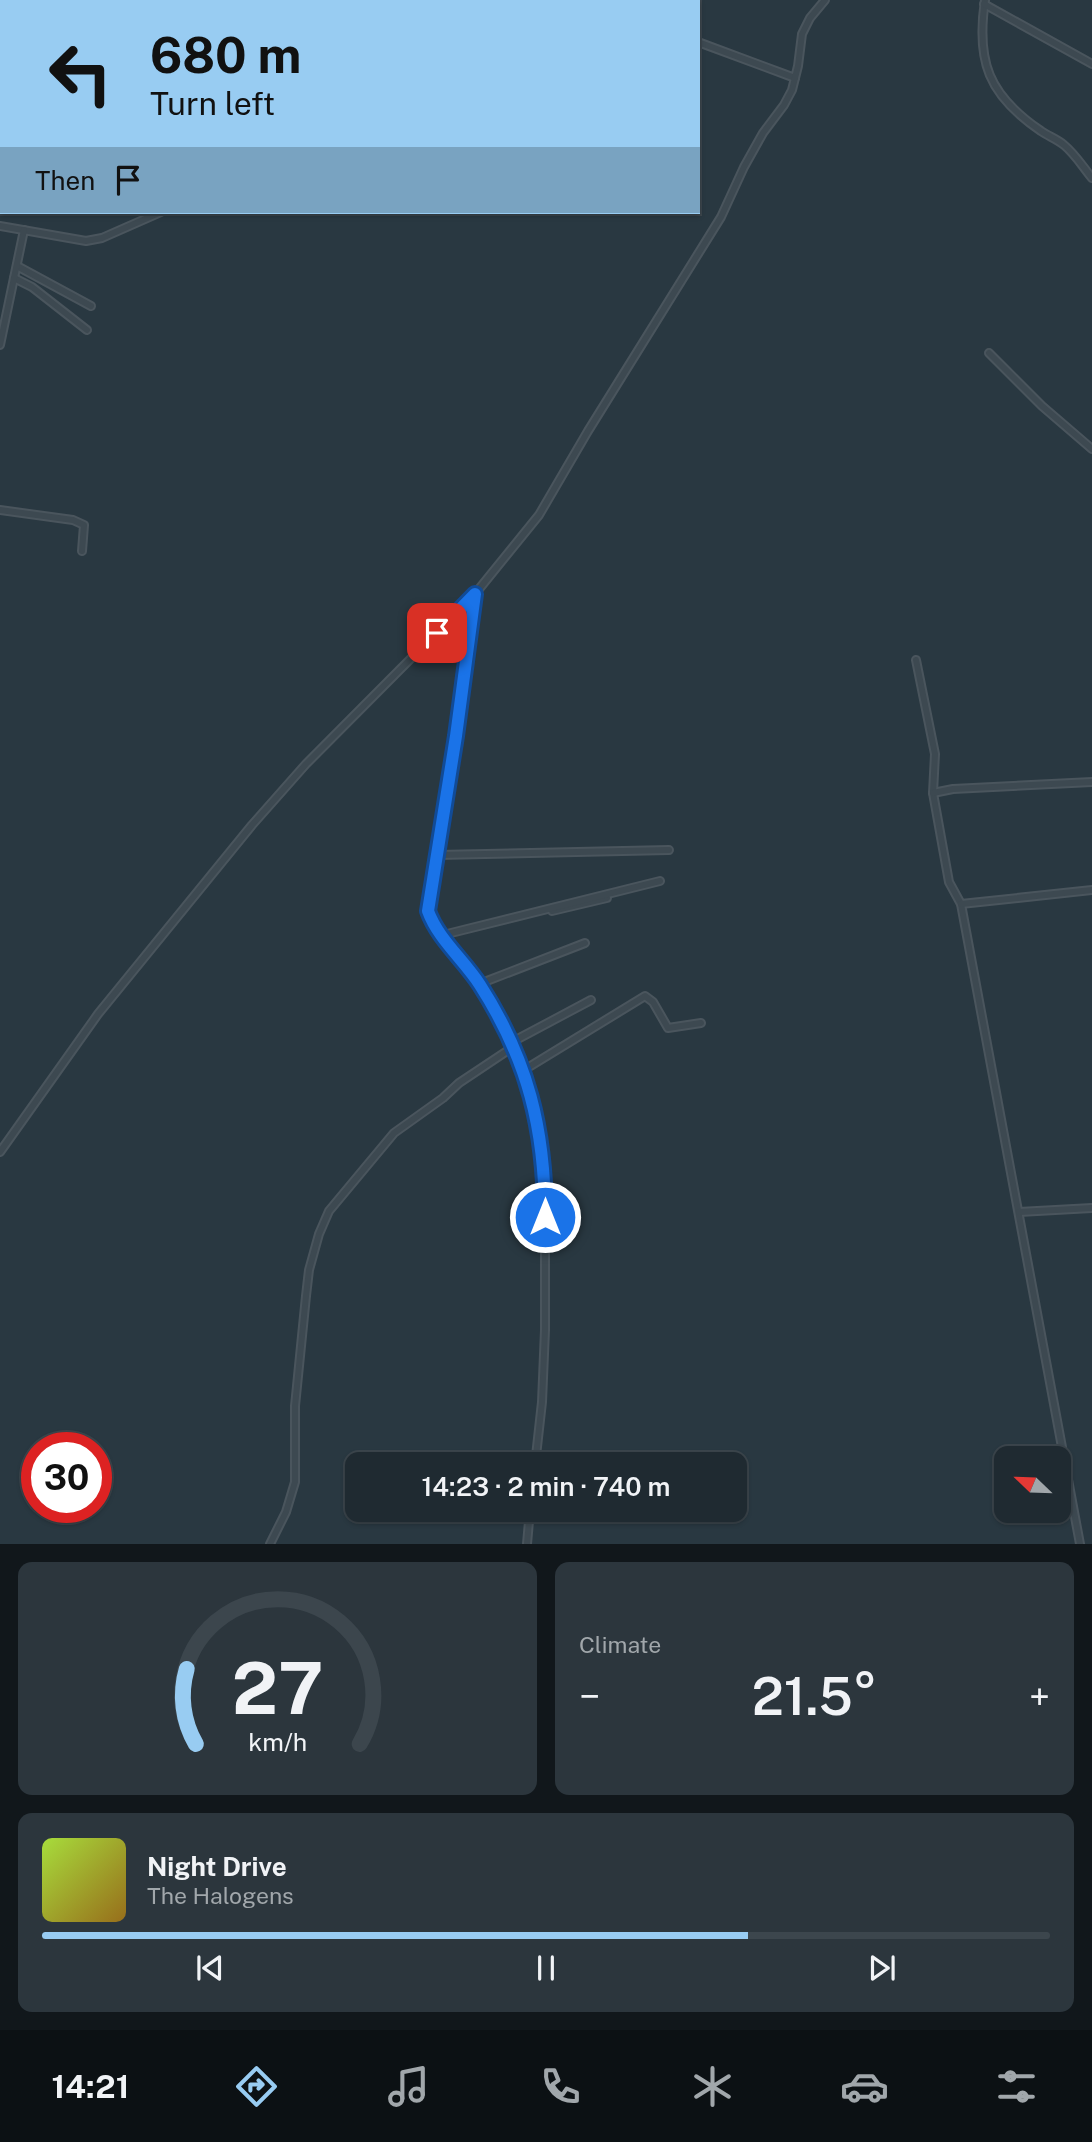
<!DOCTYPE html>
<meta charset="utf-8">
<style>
:root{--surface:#1f2a31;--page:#2c363d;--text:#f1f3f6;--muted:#a1a7ab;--line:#3c464d;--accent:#98ccf2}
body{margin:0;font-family:"Public Sans",sans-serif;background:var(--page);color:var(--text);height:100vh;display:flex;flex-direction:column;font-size:26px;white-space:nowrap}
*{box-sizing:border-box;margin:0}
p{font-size:23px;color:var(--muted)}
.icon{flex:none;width:38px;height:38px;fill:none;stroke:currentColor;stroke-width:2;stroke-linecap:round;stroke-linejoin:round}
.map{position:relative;height:1544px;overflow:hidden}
.sheet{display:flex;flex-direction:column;gap:18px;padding:18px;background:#11171b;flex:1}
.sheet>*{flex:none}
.guide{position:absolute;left:0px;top:0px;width:700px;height:214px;box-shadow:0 2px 5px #0004,0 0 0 2px var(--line);background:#98ccf2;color:#111;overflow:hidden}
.needle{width:46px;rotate:293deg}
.tools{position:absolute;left:994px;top:1446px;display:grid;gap:14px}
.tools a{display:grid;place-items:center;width:77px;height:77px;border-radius:14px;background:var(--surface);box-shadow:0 2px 5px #0004,0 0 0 2px var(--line);font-size:35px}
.speed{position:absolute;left:21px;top:1432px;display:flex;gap:14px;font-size:35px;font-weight:700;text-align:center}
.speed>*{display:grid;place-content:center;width:91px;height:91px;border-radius:50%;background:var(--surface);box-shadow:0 2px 5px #0004,0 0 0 2px var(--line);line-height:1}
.speed .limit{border:10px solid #d22;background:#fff;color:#111}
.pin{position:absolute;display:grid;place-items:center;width:60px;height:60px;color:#fff;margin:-30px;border-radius:14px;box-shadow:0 4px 10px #0006}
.me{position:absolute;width:77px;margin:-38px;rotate:0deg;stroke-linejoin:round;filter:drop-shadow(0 0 5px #0008)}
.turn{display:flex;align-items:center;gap:24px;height:147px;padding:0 35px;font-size:32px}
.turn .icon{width:91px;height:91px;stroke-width:2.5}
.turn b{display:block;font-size:49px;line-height:60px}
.then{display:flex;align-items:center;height:66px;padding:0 35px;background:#0003;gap:14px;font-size:26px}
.big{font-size:52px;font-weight:600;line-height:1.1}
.sheet .tile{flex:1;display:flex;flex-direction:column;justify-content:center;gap:10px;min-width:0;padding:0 24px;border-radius:14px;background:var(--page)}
.sheet .dial{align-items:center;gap:0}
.dial svg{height:182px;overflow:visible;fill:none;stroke:var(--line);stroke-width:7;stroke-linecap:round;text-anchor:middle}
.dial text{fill:var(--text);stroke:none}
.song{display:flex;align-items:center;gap:21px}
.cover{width:84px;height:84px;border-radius:10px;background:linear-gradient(135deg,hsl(80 70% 55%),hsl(40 70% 35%))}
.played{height:7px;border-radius:4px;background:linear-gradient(90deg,var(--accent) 70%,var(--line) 70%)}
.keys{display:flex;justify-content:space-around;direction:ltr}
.heat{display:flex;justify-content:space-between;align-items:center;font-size:38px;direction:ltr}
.sheet .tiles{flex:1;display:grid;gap:18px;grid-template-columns:1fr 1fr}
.tile:last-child{grid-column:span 2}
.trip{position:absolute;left:345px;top:1452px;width:402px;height:70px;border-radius:14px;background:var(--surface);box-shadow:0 2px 5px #0004,0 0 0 2px var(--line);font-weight:600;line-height:70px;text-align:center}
.tab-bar{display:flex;height:112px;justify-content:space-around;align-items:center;background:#0c1114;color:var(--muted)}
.tab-bar .icon{width:49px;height:49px}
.tab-bar .on{color:var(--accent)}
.tab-bar b{font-size:32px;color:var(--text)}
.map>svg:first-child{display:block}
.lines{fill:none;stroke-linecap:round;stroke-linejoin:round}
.street-casing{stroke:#4a555d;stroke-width:10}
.street{stroke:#3d4951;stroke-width:6}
.route-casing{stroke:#114b97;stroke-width:18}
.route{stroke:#1a73e8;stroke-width:12}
</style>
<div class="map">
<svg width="1092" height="1544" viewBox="0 0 1092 1544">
<rect width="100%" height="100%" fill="#293841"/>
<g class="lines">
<!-- street casing -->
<g class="street-casing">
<g id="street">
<polyline points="100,0 105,2"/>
<polyline points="287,0 290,2"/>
<polyline points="574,0 580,2"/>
<path d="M985 0C976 61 988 95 1041 131 1048 136 1057 139 1064 145 1075 154 1083 167 1092 178"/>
<polyline points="5,2 6,0"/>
<polyline points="402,2 403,0"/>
<polyline points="984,4 1092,64"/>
<polyline points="0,12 2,8"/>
<polyline points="698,42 795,78"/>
<polyline points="0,226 86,241 102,238 161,212"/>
<polyline points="17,266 91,306"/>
<polyline points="14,278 32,287 87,330"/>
<polyline points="0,345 24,230"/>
<polyline points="989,353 1042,406 1092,449"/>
<polyline points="0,510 73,520 84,525 82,551"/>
<polyline points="475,595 456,736 428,911 433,923 479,984 512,1042 524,1070 535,1108 545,1190 545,1330 542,1402 535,1465"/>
<polyline points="916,660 935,754 933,793 949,882 961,904 1080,1544"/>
<polyline points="933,793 953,789 1092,782"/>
<polyline points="437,855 669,850"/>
<polyline points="961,904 1092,890"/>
<polyline points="552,911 607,898"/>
<polyline points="443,935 660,881"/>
<polyline points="479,984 585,943"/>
<polyline points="512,1042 591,1000"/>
<polyline points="524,1070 645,996 653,1002 668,1028 701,1023"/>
<polyline points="0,1152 98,1014 252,825 306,764 475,594 539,515 588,431 721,217 744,167 763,133 784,105 792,90 798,66 802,34 810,18 825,0"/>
<polyline points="1019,1212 1092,1208"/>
<polyline points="270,1544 286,1512 295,1482 295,1406 306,1296 309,1270 319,1234 329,1211 394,1133 443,1098 459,1083 513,1047"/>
<polyline points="527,1544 530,1510"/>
</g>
</g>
<!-- street -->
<use href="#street" class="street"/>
</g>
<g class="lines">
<!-- route casing -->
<g class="route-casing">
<path id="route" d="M437 633 475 594 456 736 428 911C438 939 464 960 480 985 528 1060 545 1129 545 1217"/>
</g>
<!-- route -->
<use href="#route" class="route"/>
</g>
</svg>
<div class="tools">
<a><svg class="needle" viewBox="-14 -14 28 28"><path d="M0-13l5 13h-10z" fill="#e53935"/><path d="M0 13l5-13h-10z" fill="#a1a7ab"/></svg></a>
</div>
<div class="speed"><div class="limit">30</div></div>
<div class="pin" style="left:437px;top:633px;background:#d93025"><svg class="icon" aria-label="arrive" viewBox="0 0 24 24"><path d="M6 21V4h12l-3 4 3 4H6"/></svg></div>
<svg class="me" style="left:545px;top:1217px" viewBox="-20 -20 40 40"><circle r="17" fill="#1a73e8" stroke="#fff" stroke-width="3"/><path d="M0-11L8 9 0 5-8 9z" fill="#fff"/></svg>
<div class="trip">14:23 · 2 min · 740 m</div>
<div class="guide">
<div class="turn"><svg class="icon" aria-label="left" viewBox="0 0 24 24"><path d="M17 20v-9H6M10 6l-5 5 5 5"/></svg><div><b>680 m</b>Turn left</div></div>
<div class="then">Then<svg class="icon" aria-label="arrive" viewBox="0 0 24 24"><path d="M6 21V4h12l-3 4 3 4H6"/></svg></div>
</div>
</div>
<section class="sheet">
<div class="tiles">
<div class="tile dial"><svg viewBox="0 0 100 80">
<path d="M14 69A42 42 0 1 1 86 69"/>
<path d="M14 69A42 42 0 0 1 10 36" stroke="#98ccf2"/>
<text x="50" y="56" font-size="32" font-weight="700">27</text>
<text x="50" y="72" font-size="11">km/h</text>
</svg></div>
<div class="tile"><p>Climate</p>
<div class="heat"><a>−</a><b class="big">21.5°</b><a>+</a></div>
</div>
<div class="tile">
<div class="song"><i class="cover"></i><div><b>Night Drive</b><p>The Halogens</p></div></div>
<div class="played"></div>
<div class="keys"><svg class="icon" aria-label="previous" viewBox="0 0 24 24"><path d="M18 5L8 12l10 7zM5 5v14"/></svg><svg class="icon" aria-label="pause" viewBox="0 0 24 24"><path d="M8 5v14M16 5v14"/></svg><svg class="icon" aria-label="next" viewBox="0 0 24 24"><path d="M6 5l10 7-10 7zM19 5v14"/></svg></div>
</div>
</div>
</section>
<nav class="tab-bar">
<b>14:21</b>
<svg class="icon on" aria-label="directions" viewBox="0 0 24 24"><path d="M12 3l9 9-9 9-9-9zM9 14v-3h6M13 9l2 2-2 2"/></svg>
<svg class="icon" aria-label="music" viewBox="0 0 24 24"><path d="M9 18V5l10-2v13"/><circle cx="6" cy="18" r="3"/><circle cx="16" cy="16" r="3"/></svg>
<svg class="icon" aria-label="phone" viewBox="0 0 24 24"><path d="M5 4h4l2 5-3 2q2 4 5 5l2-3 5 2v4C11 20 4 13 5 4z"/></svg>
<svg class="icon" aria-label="climate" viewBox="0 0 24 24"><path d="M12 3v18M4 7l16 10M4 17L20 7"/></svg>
<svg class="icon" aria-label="car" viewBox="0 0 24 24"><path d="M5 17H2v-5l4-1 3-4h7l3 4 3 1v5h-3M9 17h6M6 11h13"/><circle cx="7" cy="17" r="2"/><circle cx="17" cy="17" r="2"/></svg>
<svg class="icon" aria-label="filters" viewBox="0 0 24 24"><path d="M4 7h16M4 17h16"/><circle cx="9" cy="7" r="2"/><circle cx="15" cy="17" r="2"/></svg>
</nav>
